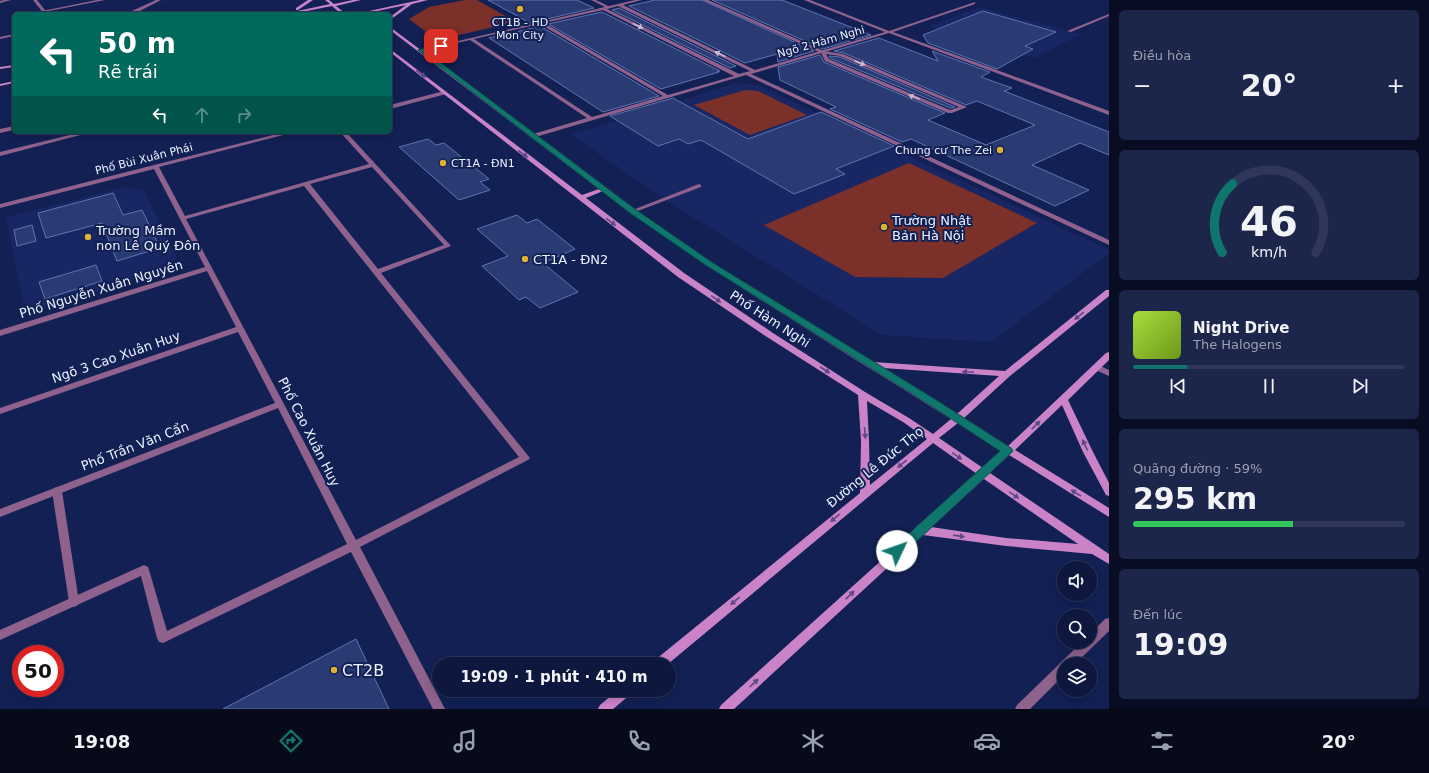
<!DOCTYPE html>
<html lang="vi">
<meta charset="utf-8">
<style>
:root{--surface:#0e183f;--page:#1c254a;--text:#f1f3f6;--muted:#9ba0b0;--line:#2e3759;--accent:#0f766e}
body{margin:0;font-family:"DejaVu Sans",sans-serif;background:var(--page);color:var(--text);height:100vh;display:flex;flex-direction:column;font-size:15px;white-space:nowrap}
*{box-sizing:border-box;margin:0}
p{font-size:13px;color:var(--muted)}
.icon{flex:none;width:22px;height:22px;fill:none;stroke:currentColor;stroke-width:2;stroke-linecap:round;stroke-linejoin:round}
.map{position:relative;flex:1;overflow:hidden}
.drawer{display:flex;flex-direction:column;gap:10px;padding:10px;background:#080d23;width:320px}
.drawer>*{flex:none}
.hud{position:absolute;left:12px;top:12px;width:380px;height:122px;border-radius:6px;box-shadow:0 2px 10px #0003,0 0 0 1px var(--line);background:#00695c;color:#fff;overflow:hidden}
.buttons{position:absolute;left:1057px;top:561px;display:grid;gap:8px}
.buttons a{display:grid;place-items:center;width:40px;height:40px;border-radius:50%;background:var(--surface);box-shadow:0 2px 10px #0003,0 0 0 1px var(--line);font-size:20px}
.speed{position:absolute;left:12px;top:645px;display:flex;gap:8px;font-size:20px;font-weight:700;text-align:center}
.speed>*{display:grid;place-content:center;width:52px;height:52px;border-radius:50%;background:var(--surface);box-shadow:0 2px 10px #0003,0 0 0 1px var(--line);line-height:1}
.speed .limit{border:6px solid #d22;background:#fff;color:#111}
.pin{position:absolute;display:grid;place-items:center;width:34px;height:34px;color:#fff;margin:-17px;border-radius:8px;box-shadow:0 2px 6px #0006}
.me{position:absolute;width:44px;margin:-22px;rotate:48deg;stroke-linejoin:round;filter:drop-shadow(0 0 3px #0008)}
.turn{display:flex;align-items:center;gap:14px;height:84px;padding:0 20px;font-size:18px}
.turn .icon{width:52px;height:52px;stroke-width:2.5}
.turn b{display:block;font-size:28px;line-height:34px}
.lanes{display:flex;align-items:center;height:38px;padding:0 20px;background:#0003;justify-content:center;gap:20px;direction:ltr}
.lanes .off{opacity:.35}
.big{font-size:30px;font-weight:700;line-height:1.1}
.drawer .tile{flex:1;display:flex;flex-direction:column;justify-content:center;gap:6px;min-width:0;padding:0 14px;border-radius:6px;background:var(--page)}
.drawer .dial{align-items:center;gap:0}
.dial svg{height:104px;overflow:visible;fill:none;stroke:var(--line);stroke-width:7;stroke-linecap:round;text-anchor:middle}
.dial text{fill:var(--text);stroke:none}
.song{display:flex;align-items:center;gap:12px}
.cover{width:48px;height:48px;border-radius:6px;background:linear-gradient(135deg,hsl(80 70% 55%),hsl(80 70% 35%))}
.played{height:4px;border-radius:2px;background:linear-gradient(90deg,var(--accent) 20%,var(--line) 20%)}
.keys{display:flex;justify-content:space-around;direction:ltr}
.heat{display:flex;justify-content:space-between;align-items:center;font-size:22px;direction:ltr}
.charge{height:6px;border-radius:3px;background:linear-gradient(90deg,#34c759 59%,var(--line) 0)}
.trip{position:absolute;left:432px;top:657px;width:244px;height:40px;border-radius:20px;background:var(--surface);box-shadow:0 2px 10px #0003,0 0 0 1px var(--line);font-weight:700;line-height:40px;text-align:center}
.dock{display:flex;height:64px;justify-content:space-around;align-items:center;background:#060a19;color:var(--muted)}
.dock .icon{width:28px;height:28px}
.dock .selected{color:var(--accent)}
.dock b{font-size:18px;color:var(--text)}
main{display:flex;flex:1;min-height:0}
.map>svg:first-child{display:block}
.built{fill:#182763}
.green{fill:#7b3029}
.building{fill:#2a3b73;stroke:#5e74b1}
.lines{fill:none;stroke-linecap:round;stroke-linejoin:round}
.lane{fill:#8e628c;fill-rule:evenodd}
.street{fill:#8e628c;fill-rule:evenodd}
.secondary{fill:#ca83c7;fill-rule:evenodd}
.oneway{fill:#c6b8d1}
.oneway2{fill:#5c4882}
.route{fill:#0f766e;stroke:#0a4d48}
.poi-dot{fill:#ddb133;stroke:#122054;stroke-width:1.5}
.labels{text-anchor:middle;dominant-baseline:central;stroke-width:4;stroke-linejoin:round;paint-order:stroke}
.far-poi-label{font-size:11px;fill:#ebf1ff;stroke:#122054}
.far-street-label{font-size:11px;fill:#ebf1ff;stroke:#122054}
.poi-label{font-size:13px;fill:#ebf1ff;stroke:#122054;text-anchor:start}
.street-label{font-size:13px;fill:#ebf1ff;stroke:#122054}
.near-poi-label{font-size:16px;fill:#ebf1ff;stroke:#122054;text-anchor:start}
</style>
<main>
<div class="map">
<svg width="1109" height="709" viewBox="0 0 1109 709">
<rect width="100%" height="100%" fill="#122054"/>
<!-- built -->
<g class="built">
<polygon points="979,7 1080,34 1035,58 929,26"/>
<polygon points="736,83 758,85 1109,250 1109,253 991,342 882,335 672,204 571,135"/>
<polygon points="125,187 144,191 177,258 166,270 26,315 6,217"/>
</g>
<!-- green -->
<g class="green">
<polygon points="465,0 477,0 516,22 437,40 409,19 429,7"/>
<polygon points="745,90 758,91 807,115 750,135 694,105"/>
<polygon points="909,163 1037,223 943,278 855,277 764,225"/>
</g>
<!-- building -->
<g class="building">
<polygon points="488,0 577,0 594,8 530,23"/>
<polygon points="655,0 702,0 814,51 778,62 777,54 745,63 629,6"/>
<polygon points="712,0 782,0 871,35 823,49"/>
<polygon points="619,8 736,66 730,68 612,10"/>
<polygon points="983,11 1056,32 1025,46 1033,49 997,69 928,43 923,35"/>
<polygon points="602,12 720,71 717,71 719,72 661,89 548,24"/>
<polygon points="536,26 540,26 659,96 603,112 489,38 537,27"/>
<polygon points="879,38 938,61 932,51 990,72 981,77 1012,88 1004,91 1109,132 1109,155 1080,143 1032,165 1089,190 1055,206 911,139 902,142 830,109 836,107 780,80 778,67 820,55 824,62 945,113 928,120 986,145 1035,125 977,101 966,105 844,53 834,51"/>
<polygon points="829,56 840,57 955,107 950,108 830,58"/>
<polygon points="673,98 748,139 821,112 894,146 836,169 845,174 794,194 701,140 688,144 679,139 658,146 610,116"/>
<polygon points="428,139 436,145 444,143 489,179 480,182 490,190 459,200 399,147"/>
<polygon points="113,193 123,215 142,210 160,248 117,261 102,223 46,238 38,213"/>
<polygon points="517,215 527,223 537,219 575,249 543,263 578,292 540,308 526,297 519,300 482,266 508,256 477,229"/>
<polygon points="32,225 36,241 17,246 14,230"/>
<polygon points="96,265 102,281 45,299 39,282"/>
<polygon points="356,639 389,709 223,709"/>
</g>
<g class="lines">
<!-- lane -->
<g class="lane">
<polygon points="97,0 105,0 44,12 42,11"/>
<polygon points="591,0 596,0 610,7 607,8"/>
<path d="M703 0H708L824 51 843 54 967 107 952 113H948L825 61 821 53ZM826 54 840 56 959 107 950 110 829 59Z"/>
<polygon points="1109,14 1109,16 1071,32 1067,31"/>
<polygon points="14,126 14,130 0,133 0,129"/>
<polygon points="699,184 701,185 701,187 635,212 631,212 630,211"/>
<polygon points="1096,364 1109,370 1109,376 1093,369 1092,367"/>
<polygon points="57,487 60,488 62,491 79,602 78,605 74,607 70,605 69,602 52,491 54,488"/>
<polygon points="1109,618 1109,631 1075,664 1064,664 1064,675 1030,709 1015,709 1017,705 1082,642 1090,642 1090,634 1105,619"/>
</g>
<!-- street -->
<g class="street">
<polygon points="4,0 11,0 0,3 0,1"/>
<polygon points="33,0 37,0 48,14 44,14"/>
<polygon points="156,0 161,0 136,13 125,14"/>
<path d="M635 0H642L623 5 755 70 885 32 804 0H810L889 31 975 2V4L893 32 1109 111V115L889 33 751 74 1109 240V245L746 75 532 138 529 136 530 135 587 118 470 40 421 51 419 50ZM618 6 750 71 739 74 607 9ZM603 10 734 76 668 95 544 23ZM540 24 663 96 592 117 474 39Z"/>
<polygon points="14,34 14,36 0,39 0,37"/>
<polygon points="444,91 447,93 446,94 390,109 390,105"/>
<polygon points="82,132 92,132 0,156 0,152"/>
<path d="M285 132H295L159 167 185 216 369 164 340 132H346L451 246 381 273 530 458 528 460 360 547 445 709H433L351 552 163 643 159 642 157 638 141 576 0 640V630L144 565 148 567 149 570 167 631 347 544 278 408 0 517V509L275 403 238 332 0 414V408L236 327 207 271 0 336V330L205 267 154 169 0 208V204ZM372 167 444 245 378 269 310 184ZM304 186 519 457 356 540 186 219Z"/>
</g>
<!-- secondary -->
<g class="secondary">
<polygon points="308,0 313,0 298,10 296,10 296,8"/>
<polygon points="325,0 329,0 334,4 353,0 361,0 336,6 346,14 341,14 332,6 292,14 283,14 330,4"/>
<polygon points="420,0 428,0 412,4 390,20 390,17 406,5 363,14 355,14"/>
<path d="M390 27 635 210 712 263 874 362 1005 371 1106 290H1109V296L1010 376 964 418 1008 446 1106 353 1109 352V360L1068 400 1093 452 1109 483V496L1106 495 1083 452 1062 405 1015 450 1109 508V517L1009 455 990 473 1109 554V564L1092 554 1006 546 923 535 734 709H719L721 705 915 530 916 527 977 474 933 443 668 664H653L655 660 860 493 861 441 858 395 767 337 678 277 390 52V49L582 195 599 189 390 30ZM603 191C714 275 834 345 951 419L933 434 909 418 865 392 773 333 684 273 586 198ZM883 368 999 376 957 414ZM867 401 903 422 927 439 870 485 869 441ZM958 423 1002 451 983 468 939 438ZM984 479 1078 544 1006 538 931 527Z"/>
<polygon points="14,65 14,67 0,69 0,67"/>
<polygon points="14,81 14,83 0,86 0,84"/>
<polygon points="618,690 633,690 631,694 613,709 598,709 600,705"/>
</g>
</g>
<!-- one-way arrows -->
<defs><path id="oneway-solid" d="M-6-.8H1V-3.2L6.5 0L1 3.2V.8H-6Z"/></defs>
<g class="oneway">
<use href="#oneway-solid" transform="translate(638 26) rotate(26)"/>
<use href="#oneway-solid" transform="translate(720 54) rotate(-154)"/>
<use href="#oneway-solid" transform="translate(860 63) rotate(23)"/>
<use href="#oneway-solid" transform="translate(914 97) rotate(-157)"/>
</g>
<g class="oneway2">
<use href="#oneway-solid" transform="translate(421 74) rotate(38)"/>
<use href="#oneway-solid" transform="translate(523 154) rotate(38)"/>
<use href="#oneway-solid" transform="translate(611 222) rotate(38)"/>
<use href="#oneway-solid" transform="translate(716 299) rotate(34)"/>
<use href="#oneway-solid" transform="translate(1079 316) rotate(141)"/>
<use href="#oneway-solid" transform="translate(825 370) rotate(33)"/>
<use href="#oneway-solid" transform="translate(968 372) rotate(-177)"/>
<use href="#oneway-solid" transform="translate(1036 425) rotate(-45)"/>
<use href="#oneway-solid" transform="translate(865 433) rotate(85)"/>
<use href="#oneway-solid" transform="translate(1085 445) rotate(-115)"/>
<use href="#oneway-solid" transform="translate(957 456) rotate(35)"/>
<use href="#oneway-solid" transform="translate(902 464) rotate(141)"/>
<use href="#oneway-solid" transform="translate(1076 493) rotate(-148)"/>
<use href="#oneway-solid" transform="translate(1014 495) rotate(35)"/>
<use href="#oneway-solid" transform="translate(835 518) rotate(140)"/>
<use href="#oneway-solid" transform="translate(959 536) rotate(8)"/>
<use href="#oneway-solid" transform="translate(850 595) rotate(-43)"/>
<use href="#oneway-solid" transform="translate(735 601) rotate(140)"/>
<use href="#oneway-solid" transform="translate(754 683) rotate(-43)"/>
</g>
<!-- route -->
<polygon class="route" points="441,44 443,44 443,47 425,51 635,209 713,263 933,398 1011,448 1013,451 1011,453 902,555 897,556 893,555 892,551 893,548 1000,451 927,403 707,266 630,213 418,50"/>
<!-- markers -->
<g class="poi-dot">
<circle cx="520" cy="9" r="4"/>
<circle cx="1000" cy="150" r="4"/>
<circle cx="443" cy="163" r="4"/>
<circle cx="884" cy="227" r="4"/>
<circle cx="88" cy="237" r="4"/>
<circle cx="525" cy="259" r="4"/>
<circle cx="334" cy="670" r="4"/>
</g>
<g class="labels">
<!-- far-poi labels -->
<g class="far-poi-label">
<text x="520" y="22">CT1B - HD<tspan x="520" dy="13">Mon City</tspan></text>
<text x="992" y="150" text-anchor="end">Chung cư The Zei</text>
<text x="451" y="163" text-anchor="start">CT1A - ĐN1</text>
</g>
<!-- far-street labels -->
<g class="far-street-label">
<text transform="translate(821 42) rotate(-16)">Ngõ 2 Hàm Nghi</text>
<text transform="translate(144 159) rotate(-14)">Phố Bùi Xuân Phái</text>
</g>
<!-- poi labels -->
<g class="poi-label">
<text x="892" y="220">Trường Nhật<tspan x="892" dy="15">Bản Hà Nội</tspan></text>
<text x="96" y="230">Trường Mầm<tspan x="96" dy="15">non Lê Quý Đôn</tspan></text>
<text x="533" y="259">CT1A - ĐN2</text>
</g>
<!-- street labels -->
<g class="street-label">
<text transform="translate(101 289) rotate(-17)">Phố Nguyễn Xuân Nguyên</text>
<text transform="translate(770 319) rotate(33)">Phố Hàm Nghi</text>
<text transform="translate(116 357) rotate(-19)">Ngõ 3 Cao Xuân Huy</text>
<text transform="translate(309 432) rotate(63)">Phố Cao Xuân Huy</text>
<text transform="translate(135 446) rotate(-21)">Phố Trần Văn Cẩn</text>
<text transform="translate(875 467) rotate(-39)">Đường Lê Đức Thọ</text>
</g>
<!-- near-poi labels -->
<g class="near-poi-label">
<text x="342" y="670">CT2B</text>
</g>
</g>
</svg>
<div class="buttons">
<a><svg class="icon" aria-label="sound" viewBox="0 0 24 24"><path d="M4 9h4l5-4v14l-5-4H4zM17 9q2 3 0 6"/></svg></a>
<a><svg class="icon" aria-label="search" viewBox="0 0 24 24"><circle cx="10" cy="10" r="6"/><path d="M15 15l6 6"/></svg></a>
<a><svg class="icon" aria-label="layers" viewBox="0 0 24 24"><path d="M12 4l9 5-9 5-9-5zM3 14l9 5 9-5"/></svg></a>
</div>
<div class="speed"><div class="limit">50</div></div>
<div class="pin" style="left:441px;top:46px;background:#d93025"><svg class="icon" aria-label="arrive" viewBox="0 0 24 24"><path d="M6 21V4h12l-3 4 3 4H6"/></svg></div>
<svg class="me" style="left:897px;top:551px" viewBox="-20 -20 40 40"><circle r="19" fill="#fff"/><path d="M0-13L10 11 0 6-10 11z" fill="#0f766e"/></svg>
<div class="trip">19:09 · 1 phút · 410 m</div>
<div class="hud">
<div class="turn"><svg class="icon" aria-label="left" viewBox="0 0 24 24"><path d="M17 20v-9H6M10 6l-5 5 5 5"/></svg><div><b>50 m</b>Rẽ trái</div></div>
<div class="lanes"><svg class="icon" aria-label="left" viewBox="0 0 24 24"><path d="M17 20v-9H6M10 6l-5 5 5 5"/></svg><svg class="icon off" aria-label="ahead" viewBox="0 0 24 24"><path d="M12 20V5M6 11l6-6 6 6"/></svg><svg class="icon off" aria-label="right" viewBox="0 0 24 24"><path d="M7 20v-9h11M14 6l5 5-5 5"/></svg></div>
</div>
</div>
<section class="drawer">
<div class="tile"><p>Điều hòa</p>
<div class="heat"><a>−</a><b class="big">20°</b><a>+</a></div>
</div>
<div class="tile dial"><svg viewBox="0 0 100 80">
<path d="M14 69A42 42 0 1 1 86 69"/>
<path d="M14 69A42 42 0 0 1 22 16" stroke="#0f766e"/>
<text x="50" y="56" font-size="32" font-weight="700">46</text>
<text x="50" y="72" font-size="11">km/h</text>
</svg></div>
<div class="tile">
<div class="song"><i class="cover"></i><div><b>Night Drive</b><p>The Halogens</p></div></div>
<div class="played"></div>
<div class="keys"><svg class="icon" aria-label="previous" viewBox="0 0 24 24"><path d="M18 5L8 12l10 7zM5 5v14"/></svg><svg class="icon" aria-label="pause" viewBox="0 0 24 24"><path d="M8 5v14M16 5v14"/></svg><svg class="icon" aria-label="next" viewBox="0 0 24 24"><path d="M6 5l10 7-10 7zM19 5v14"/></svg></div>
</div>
<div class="tile"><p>Quãng đường · 59%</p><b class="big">295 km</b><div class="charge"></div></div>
<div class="tile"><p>Đến lúc</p><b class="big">19:09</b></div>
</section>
</main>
<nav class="dock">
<b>19:08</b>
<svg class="icon selected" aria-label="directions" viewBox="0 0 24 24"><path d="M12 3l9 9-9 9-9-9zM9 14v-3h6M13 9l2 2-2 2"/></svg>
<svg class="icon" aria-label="music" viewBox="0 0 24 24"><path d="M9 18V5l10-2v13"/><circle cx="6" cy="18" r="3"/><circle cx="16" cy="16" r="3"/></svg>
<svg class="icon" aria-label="phone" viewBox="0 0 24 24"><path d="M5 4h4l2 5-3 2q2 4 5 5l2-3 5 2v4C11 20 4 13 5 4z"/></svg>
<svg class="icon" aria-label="climate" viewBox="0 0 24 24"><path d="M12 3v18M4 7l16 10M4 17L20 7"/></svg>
<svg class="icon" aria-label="car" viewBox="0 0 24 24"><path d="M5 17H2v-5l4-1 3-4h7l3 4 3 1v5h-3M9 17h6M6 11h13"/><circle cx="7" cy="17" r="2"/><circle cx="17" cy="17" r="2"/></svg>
<svg class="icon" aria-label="filters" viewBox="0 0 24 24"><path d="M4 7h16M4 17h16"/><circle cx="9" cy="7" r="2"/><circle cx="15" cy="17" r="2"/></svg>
<b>20°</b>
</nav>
